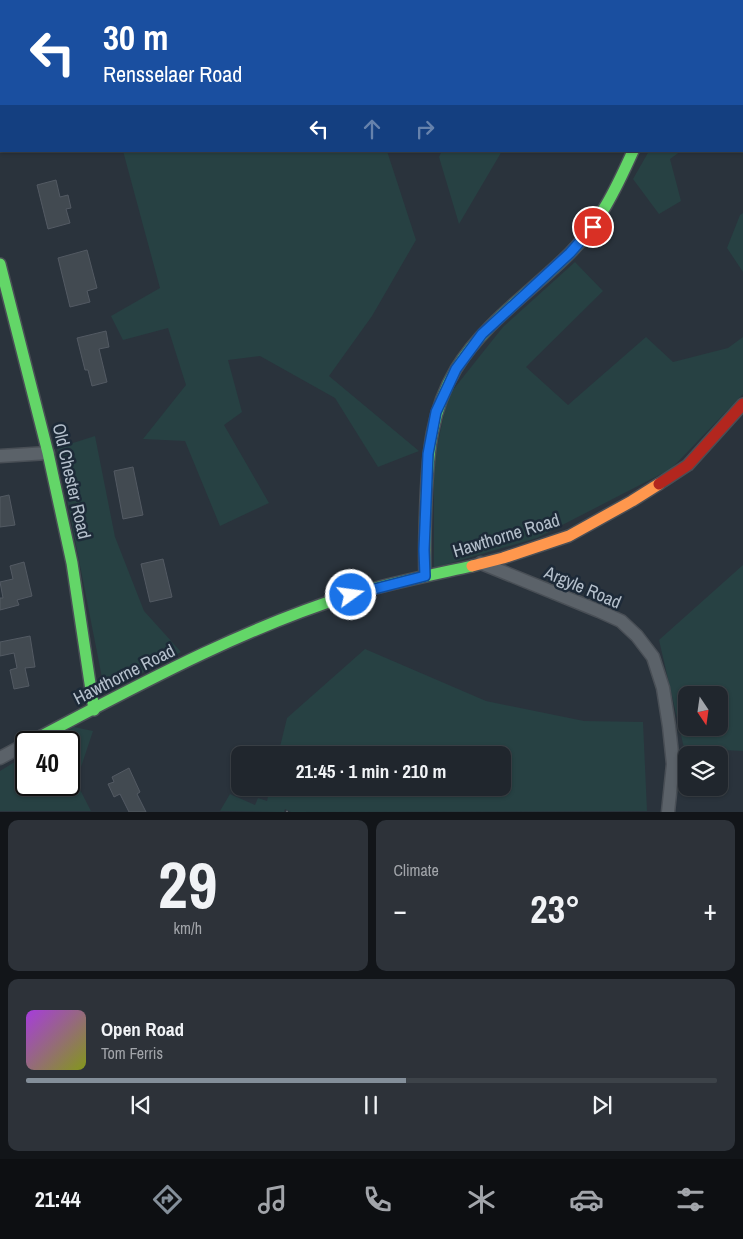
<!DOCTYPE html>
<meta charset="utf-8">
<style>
:root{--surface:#20262d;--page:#2d3239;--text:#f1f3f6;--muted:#a2a5aa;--line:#3d4349;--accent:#848f9a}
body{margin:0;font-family:"Archivo Narrow",sans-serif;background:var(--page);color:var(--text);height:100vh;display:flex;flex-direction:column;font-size:19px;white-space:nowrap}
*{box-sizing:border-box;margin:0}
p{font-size:16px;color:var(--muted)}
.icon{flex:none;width:28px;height:28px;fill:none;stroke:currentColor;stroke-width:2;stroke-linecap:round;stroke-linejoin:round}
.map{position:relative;height:812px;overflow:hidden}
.sheet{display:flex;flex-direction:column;gap:8px;padding:8px;background:#121519;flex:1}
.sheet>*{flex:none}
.hud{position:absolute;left:0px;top:0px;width:744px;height:152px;box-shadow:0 1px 4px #0004,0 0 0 1px var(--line);background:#1a4fa0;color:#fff;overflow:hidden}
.needle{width:32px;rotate:167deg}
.tools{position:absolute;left:678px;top:686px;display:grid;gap:10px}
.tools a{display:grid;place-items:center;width:50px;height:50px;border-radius:10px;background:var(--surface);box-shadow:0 1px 4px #0004,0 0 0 1px var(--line);font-size:25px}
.speed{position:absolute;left:15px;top:731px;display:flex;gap:10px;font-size:25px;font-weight:700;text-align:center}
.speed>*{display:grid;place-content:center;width:65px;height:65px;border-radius:50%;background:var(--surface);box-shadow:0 1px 4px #0004,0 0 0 1px var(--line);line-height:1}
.speed .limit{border:2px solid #111;border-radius:8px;background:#fff;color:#111}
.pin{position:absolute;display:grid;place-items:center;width:42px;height:42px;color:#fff;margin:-21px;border:2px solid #fff;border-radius:50%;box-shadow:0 1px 5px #0007}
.me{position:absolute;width:55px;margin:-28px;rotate:76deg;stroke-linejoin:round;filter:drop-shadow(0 0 4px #0008)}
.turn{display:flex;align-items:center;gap:18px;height:105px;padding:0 20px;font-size:22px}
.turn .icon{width:65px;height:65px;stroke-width:2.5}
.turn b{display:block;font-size:35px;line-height:42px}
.lanes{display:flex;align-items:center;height:48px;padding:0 20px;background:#0003;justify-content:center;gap:25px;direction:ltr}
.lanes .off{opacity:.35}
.big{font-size:38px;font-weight:700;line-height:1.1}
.sheet .tile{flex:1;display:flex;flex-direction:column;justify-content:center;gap:8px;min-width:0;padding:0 18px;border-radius:10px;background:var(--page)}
.sheet .dial{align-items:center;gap:0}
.dial b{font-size:65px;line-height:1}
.song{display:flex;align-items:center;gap:15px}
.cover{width:60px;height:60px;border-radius:8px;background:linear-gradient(135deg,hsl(280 70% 55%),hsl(70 70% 35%))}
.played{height:5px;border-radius:2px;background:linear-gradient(90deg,var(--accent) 55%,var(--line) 55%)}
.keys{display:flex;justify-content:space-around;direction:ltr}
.heat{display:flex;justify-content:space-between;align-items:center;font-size:28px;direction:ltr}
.sheet .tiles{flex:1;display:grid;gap:8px;grid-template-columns:1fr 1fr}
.tile:last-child{grid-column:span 2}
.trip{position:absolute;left:231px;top:746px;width:280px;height:50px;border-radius:10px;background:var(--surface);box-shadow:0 1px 4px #0004,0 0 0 1px var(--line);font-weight:700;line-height:50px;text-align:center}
.menu{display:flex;height:80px;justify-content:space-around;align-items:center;background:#0d0f12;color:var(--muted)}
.menu .icon{width:35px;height:35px}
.menu .selected{color:var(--accent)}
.menu b{font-size:22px;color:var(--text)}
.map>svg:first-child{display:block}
.green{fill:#274143;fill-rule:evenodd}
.building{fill:#424a51;stroke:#535a63}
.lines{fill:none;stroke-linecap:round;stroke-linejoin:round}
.street-casing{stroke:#494f56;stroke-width:15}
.fast-casing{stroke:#494f56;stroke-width:14}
.slow-casing{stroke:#494f56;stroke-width:14}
.jam-casing{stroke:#494f56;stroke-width:14}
.path{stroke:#596066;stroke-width:2.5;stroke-dasharray:4 4;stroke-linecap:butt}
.street{stroke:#5b6269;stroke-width:12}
.fast{stroke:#63d668;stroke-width:11}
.slow{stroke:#ff974d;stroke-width:11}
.jam{stroke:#b3261e;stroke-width:11}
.route-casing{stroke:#114b97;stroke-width:12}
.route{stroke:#1a73e8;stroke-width:9}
.labels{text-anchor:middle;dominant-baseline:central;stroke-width:5;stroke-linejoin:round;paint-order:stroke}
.street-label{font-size:18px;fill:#b5c0cc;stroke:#1d2a38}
</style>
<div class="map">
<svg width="743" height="812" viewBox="0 0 743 812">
<rect width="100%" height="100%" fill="#2a333c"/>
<!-- green -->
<g class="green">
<polygon points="123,151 387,151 416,240 372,316 329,376 419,451 378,467 335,398 260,356 228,360 242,412 224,425 269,503 220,526 185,441 143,439 186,385 168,328 123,340 111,316 160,288"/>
<polygon points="442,151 502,151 459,224 439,157"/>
<polygon points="649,151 681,151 670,159 681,201 659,214 633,179"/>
<polygon points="743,213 743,272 727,248 740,215"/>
<polygon points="575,262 603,291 526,367 568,405 646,337 673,362 728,348 743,337 743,394 671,469 537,538 434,568 434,460 448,396 503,327"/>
<polygon points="95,436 115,537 144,611 181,652 105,693 57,448"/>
<path d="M743 565V751L684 748 659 640ZM686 695H719V728H686Z"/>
<polygon points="365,649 486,701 584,721 643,722 647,811 291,812 285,809 284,812 220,811 230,794 255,805 258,798 267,801 270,788 502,788 502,755 278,755 287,718"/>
<polygon points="74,727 93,731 76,782 91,811 0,811 0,771 26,755 26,785 69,785 69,742 48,742"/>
</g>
<!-- building -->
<g class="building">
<polygon points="56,180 60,197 68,195 71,208 66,209 70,223 48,229 37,185"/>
<polygon points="87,250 97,288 87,291 90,302 70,307 58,258"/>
<polygon points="106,331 109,347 99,349 107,382 92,386 88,370 85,370 77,338"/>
<polygon points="133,467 143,515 123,519 114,471"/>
<polygon points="9,495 15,525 0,527 0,497"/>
<polygon points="163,559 172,597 150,602 141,564"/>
<polygon points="24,562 32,596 17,600 19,605 0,610 0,598 3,598 0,582 13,579 10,566"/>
<polygon points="30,636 35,667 25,668 29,686 14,689 10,670 17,668 14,653 0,656 0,642"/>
<polygon points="129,768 140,792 137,794 146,812 129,812 120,794 114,797 108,784 114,782 112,777"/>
</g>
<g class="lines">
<!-- street casing -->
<g class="street-casing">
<g id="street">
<polyline points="738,1 739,0"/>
<polyline points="0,456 48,453"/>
<polyline points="481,563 599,611 621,621 637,636 653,657 663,688 669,726 673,764 668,812"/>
<polyline points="0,758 26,744"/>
</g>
</g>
<!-- fast casing -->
<g class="fast-casing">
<g id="fast">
<polyline points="0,264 48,453 72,563 94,710"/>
<path d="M425 576C424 551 425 526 426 500 428 453 431 411 456 369 484 323 532 291 570 253 599 224 616 189 633 151"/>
<path d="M30 742C133 688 238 630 350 595 390 583 431 575 472 566"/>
</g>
</g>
<!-- slow casing -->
<g class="slow-casing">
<polyline id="slow" points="472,566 503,558 569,536 632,501 659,484"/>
</g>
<!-- jam casing -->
<g class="jam-casing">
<polyline id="jam" points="659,484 688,465 743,404"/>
</g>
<!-- path -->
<polyline class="path" points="286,812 288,812"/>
<!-- street -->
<use href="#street" class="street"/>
<!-- fast -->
<use href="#fast" class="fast"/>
<!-- slow -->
<use href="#slow" class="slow"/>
<!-- jam -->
<use href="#jam" class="jam"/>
</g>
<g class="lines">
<!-- route casing -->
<g class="route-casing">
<polyline id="route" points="351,595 425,576 424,550 428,454 436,412 456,369 482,334 570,253 593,227"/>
</g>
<!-- route -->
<use href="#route" class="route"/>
</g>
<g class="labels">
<!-- street labels -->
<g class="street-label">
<text transform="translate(72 481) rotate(77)">Old Chester Road</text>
<text transform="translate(506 535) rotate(-17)">Hawthorne Road</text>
<text transform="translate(583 587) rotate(23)">Argyle Road</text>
<text transform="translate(124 674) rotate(-27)">Hawthorne Road</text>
</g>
</g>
</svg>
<div class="tools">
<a><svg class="needle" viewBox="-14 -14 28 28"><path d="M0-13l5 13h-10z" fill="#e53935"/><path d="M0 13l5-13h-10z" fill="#a2a5aa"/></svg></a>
<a><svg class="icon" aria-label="layers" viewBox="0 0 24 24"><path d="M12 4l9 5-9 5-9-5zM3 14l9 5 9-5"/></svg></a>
</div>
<div class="speed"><div class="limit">40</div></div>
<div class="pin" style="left:593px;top:227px;background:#d93025"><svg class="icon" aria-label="arrive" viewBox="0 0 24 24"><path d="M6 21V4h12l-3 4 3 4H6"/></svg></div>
<svg class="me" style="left:351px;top:595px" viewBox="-20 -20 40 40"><circle r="17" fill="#1a73e8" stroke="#fff" stroke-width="3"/><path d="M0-11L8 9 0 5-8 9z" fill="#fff"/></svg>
<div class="trip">21:45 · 1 min · 210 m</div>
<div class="hud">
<div class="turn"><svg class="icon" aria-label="left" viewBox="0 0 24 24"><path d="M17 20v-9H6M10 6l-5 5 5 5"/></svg><div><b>30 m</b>Rensselaer Road</div></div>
<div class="lanes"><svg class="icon" aria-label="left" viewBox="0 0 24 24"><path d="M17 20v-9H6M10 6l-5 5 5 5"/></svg><svg class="icon off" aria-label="ahead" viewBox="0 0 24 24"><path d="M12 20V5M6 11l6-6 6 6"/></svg><svg class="icon off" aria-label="right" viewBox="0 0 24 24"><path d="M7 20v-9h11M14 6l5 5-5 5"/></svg></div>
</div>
</div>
<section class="sheet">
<div class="tiles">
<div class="tile dial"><b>29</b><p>km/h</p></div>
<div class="tile"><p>Climate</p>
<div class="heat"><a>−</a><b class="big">23°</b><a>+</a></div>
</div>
<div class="tile">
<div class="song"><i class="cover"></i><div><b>Open Road</b><p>Tom Ferris</p></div></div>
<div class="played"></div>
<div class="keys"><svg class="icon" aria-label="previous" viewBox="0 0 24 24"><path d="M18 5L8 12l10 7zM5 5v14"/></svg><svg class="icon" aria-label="pause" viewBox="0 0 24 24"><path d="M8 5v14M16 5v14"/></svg><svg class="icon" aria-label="next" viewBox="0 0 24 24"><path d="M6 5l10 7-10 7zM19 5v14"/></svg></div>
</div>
</div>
</section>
<nav class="menu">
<b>21:44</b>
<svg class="icon selected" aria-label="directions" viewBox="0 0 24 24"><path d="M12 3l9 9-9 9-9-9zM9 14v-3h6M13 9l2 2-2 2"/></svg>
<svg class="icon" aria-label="music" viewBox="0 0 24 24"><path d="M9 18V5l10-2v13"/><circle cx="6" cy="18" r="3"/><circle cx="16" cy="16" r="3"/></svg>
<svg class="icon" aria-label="phone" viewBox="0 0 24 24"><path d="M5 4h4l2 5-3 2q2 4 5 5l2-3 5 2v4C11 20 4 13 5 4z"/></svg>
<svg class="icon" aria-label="climate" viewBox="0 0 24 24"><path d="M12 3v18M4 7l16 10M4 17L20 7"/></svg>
<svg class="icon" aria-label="car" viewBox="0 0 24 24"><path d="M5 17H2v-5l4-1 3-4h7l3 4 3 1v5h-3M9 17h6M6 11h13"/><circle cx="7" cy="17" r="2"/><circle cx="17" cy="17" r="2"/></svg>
<svg class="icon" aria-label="filters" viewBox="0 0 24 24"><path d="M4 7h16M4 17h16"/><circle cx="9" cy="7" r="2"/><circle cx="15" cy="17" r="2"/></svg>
</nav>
